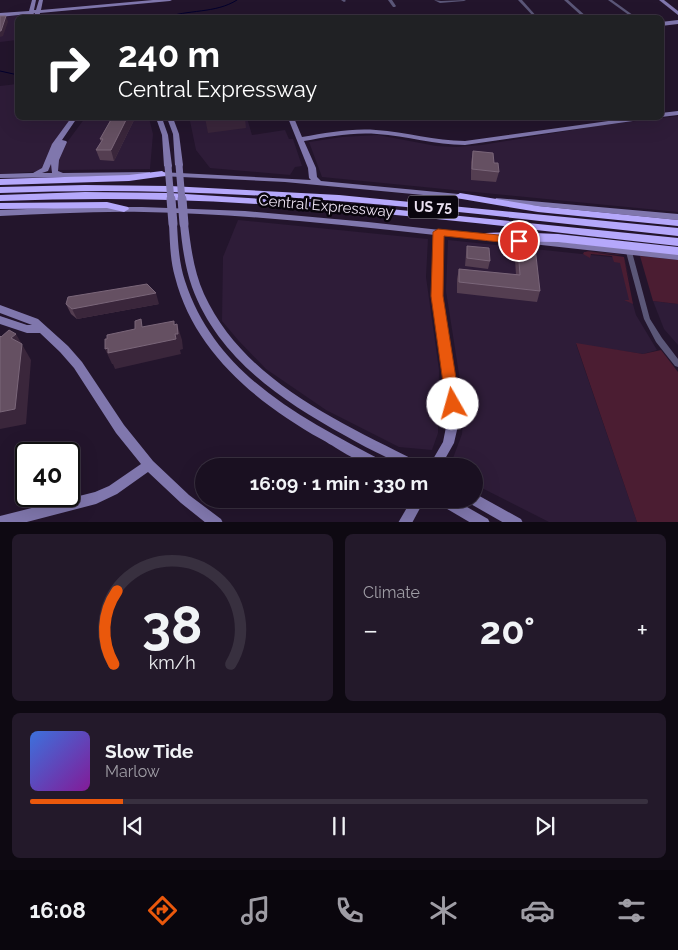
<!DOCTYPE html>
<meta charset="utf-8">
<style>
:root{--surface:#1a1021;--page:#23192a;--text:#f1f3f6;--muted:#9f9da5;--line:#38303f;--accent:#ea580c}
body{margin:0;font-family:Raleway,sans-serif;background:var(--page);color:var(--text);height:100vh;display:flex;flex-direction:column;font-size:19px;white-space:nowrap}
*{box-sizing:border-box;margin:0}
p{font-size:16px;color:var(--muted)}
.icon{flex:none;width:28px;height:28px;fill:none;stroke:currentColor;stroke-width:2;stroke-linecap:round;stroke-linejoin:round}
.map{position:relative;height:522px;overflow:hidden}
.side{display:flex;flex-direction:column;gap:12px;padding:12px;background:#0e0912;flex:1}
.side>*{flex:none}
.top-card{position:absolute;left:15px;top:15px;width:649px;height:105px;border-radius:8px;box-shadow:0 5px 20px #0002,0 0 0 1px var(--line);background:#202124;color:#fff;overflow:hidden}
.speed{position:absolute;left:15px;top:442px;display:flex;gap:10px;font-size:25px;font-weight:700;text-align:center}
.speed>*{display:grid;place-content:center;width:65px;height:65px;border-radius:50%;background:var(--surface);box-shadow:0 5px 20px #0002,0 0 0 1px var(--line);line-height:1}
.speed .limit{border:2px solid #111;border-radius:8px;background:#fff;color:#111}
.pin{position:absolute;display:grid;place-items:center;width:42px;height:42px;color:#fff;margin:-21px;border:2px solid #fff;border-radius:50%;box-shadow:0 1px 5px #0007}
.me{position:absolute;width:55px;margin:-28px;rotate:353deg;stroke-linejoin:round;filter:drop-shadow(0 0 4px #0008)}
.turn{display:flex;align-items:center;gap:18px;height:105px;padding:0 20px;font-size:22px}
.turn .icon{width:65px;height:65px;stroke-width:2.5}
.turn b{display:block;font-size:35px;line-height:42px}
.big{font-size:38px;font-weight:700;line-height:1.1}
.side .tile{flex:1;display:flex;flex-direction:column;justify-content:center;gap:8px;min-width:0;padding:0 18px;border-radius:8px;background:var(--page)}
.side .dial{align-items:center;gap:0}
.dial svg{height:130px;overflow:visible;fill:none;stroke:var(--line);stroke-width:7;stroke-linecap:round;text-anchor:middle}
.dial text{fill:var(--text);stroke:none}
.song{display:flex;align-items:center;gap:15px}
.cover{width:60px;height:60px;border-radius:8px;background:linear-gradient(135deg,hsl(220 70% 55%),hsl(290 70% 35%))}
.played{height:5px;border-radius:2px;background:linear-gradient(90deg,var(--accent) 15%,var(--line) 15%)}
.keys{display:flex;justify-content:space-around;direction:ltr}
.heat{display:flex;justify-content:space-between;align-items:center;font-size:28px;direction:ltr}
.side .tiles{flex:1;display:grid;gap:12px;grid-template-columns:1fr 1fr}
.tile:last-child{grid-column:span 2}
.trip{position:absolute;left:195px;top:458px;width:288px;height:50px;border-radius:25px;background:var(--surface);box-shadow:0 5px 20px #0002,0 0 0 1px var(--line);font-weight:700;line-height:50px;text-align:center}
.tab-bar{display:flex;height:80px;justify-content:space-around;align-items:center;background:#0a060d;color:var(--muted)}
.tab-bar .icon{width:35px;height:35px}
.tab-bar .current{color:var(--accent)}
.tab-bar b{font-size:22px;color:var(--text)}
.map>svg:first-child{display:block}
.built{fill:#2e1c38}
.green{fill:#4b1d32}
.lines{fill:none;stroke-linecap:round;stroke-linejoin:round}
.stream{stroke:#02002c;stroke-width:1}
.street{fill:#5b5778;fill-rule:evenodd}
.secondary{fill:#8077ad;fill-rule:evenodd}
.highway{fill:#b5a8fb;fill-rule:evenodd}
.secondary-bridge-far1{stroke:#8077ad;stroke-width:7}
.secondary-bridge{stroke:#8077ad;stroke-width:9}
.wall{fill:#543e51}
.shaded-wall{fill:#3a263b}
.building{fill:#655062;stroke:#7a6679}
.route{fill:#ea580c;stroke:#983908}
.labels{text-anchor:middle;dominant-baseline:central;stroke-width:5;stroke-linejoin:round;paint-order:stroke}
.shield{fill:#09050d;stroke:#a79fad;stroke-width:1}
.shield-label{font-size:14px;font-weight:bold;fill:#ebe1f1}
.street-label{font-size:15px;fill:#ebe1f1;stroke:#09050d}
</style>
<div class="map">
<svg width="678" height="523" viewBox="0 0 678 523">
<rect width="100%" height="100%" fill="#23152c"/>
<!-- built -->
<g class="built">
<polygon points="25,15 25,17 18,18 17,40 0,42 0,17"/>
<polygon points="17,84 18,118 72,118 52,145 65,145 85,118 149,118 153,134 150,169 60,170 0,174 0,86"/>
<polygon points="678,116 678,212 322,177 309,142 342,137 378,135 436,146 456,147 482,145 602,125"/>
<polygon points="219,118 247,118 252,135 285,130 289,139 293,139 302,166 295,167 290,175 210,168 196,150 190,121"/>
<polygon points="238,220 428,239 426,277 439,370 438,433 432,450 399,447 326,410 266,369 238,340 222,321 223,257"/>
<polygon points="448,240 620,258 636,315 657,350 643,354 576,344 637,522 549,522 474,484 474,466 450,466 462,434 464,406 446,291"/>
<polygon points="653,301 678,304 678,345 664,329"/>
</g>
<!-- green -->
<g class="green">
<polygon points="585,251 617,254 621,255 591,252 624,257 635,303 624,258 633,304 624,300 629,300 620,263 614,262 612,256 591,254 590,258 583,254 584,252 588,252"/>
<polygon points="640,256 678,260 678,304 653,301"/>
<polygon points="576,343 643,354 661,350 678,372 678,522 637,522"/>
</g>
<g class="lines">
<!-- stream -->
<g class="stream">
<path d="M164 18C188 9 215 14 237 0"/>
<polyline points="0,71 18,75"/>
</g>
<!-- street -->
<g class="street">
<polygon points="341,0 345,0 346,1 344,2"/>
<polygon points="388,0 392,0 396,6 395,7 393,7"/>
<polygon points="434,0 441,1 466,0 464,1 440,3"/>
<polygon points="518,0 522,0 538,18 535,18"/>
<polygon points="564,0 568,0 588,18 584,18"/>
<polygon points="608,0 612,0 637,18 633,18"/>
<polygon points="629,250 632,252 650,319 662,338 678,359 678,367 675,366 656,342 644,319 626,252"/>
</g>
<!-- secondary -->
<g class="secondary">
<polygon points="32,0 36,0 34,10 36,10 39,0 43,0 41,10 153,0 172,0 170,1 40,13 39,18 35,18 35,13 33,14 32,18 28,18 28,14 0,17 0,13 29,11"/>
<polygon points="659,0 664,0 678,11 678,15"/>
<polygon points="678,20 678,24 661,26 661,22"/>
<polygon points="678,111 678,115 661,117 661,113"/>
<path d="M71 118H77L62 140 66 141 67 142 59 160 58 171 63 173 147 172H150V176L0 178V174L33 173 42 168 52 144ZM51 164 52 173H42L48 171Z"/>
<polygon points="156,118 162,118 168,135 172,166 171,168 168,168 164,166 162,135"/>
<polygon points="167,118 173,118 179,134 183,165 182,167 179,167 175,165 173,134"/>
<path d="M288 118H294L302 137C327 133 351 128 376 130 406 132 435 141 465 141L630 118H643L640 120 465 145C435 145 407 136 377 134 352 132 328 137 304 141L316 168 317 177 321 181 469 195 470 197 466 199 285 182 160 176 156 174 160 172 311 180 309 178 308 168Z"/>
<polygon points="496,198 678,214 678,220 499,202 495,200"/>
<path d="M81 207H142L245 211 368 222 494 236 495 238 494 240 491 241 443 235 442 297 453 364 460 417 454 443 441 466H429L443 442 448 417 443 364 432 297 435 235C338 224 241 214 144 212 96 211 48 214 0 216V210Z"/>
<path d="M173 221 177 224C178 243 179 263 185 281 216 376 302 418 385 462L387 466C382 466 376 467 372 466 362 465 332 445 321 439 257 403 194 352 175 277 170 260 170 242 169 224Z"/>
<path d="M184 221 188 224C191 248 194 272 204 294 244 381 338 421 418 462L420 466C415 466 409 467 405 466 399 466 393 461 388 458 373 451 358 443 344 435 281 400 218 358 192 287 185 267 182 245 180 224Z"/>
<polygon points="517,237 678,254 678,260 514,242 513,240 514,238"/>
<polygon points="0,305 38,319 68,346 82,362 124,425 153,461 189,495 221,519 223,523 206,523 181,503 148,472 117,494 96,504 23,523 0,523 0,516 95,492 109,486 141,464 116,433 74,368 60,352 40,333 27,333 0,324 0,316 27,325 32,325 0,313"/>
<polygon points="474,493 521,519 523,523 504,523 469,503 467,499 474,499"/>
<polygon points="412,499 425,499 412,523 398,523"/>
<polygon points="435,499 453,499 488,519 490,523 471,523 437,503"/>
</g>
<!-- highway -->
<g class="highway">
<polygon points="162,171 167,174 165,176 129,181 0,185 0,179 129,175"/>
<path d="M85 185 170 186 339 195 678 228V236C509 218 340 196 170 192 113 190 57 191 0 193V187Z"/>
<path d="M85 192 170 193 340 204 678 238V246C509 227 340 205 170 200 113 198 57 199 0 201V195Z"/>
<polygon points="460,193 538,206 678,220 678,226 538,212 456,198 455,196"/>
<polygon points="107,202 128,207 129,209 124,212 107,208 0,209 0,203"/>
<polygon points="510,232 558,234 678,247 678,255 558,242 486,241 481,237 486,233"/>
</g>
<!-- secondary-bridge-far1 -->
<g class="secondary-bridge-far1">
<polyline points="179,165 182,201"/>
<polyline points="168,166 171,201"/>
</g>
<!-- secondary-bridge -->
<g class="secondary-bridge">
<polyline points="171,199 173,224"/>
<polyline points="182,199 184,224"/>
</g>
</g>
<!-- wall -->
<g class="wall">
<polygon points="95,118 135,118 114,161 100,160 96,150 101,142 100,139 110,121 96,121"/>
<polygon points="473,151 494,163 499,172 496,182 471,180 471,162"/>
<polygon points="505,240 531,243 540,291 537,302 457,293 457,279 459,269 516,275 515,259 503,256 503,251"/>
<polygon points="467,246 490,261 488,269 465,266 466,254"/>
<polygon points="66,304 159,304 77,319 71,314"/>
</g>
<!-- shaded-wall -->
<g class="shaded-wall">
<polygon points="6,16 8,22 3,36 0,37 0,31"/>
<polygon points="127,118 135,118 114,161 111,150"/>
<polygon points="205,118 245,118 246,128 208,133"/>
<polygon points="156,293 159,304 77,319 72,309"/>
<polygon points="174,321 177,334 177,324 182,340 183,349 180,350 181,354 115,369 113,364 112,364 105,349 175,334"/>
<polygon points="16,334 31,360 26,424 0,429 0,412 11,338"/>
</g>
<!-- building -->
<g class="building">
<polygon points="0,16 6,16 1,31 0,31"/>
<polygon points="112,118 127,118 111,150 96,150 103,139 100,139"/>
<polygon points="473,151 493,153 494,163 498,163 499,172 472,169"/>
<polygon points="505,240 531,243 532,247 535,247 540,291 459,282 459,269 520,275 518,248 506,245"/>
<polygon points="467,246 489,248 490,261 467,258"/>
<polygon points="147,284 156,293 72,309 66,304 68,297"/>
<polygon points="141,319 142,327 174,321 174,325 177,324 178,334 175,334 176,339 108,353 108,348 105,349 105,339 107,339 107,335 135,329 135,321"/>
<polygon points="9,330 16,334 11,338 22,344 15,409 0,412 0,336 1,337"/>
</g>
<!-- route -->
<polygon class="route" points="438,229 519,237 524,241 519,244 444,236 443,296 460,404 458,409 453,410 448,409 446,404 431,296 433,232"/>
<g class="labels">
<!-- shield labels -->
<rect class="shield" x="408" y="195.5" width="50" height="23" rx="4"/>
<g class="shield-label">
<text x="433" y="207">US 75</text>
</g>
<!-- street labels -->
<g class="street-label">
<text transform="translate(326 206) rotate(5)">Central Expressway</text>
</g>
</g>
</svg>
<div class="speed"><div class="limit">40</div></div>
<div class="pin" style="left:519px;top:241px;background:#d93025"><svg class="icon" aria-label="arrive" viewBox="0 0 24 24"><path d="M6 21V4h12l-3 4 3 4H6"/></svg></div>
<svg class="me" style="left:453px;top:404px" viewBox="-20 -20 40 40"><circle r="19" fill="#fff"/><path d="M0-13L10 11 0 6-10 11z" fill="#ea580c"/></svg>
<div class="trip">16:09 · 1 min · 330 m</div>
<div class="top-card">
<div class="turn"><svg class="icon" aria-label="right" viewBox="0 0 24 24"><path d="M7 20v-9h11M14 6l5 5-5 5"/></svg><div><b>240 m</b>Central Expressway</div></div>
</div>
</div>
<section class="side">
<div class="tiles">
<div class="tile dial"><svg viewBox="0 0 100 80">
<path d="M14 69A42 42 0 1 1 86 69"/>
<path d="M14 69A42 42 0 0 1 16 24" stroke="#ea580c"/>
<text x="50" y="56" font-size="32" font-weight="700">38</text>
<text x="50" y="72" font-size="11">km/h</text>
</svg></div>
<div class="tile"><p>Climate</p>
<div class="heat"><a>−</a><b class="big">20°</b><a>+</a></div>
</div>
<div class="tile">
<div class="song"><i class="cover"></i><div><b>Slow Tide</b><p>Marlow</p></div></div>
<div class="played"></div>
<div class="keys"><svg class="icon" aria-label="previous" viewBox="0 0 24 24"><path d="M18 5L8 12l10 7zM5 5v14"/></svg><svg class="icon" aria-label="pause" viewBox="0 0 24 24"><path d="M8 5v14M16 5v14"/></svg><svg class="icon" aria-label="next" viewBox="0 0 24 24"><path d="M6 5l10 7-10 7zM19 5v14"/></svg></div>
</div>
</div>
</section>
<nav class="tab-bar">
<b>16:08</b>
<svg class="icon current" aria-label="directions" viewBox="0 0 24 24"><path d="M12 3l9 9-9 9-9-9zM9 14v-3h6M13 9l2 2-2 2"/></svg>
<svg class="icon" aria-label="music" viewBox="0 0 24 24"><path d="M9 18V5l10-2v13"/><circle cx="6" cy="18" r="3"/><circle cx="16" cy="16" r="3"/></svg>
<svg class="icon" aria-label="phone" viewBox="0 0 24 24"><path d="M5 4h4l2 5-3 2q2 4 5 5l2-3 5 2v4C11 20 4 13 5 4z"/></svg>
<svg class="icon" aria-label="climate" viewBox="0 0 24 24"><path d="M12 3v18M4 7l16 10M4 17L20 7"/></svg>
<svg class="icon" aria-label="car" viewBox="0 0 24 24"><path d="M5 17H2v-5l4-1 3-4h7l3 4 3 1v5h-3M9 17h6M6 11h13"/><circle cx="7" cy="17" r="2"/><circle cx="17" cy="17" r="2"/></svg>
<svg class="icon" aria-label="filters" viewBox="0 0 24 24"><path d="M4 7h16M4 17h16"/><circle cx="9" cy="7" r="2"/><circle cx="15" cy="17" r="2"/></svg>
</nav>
